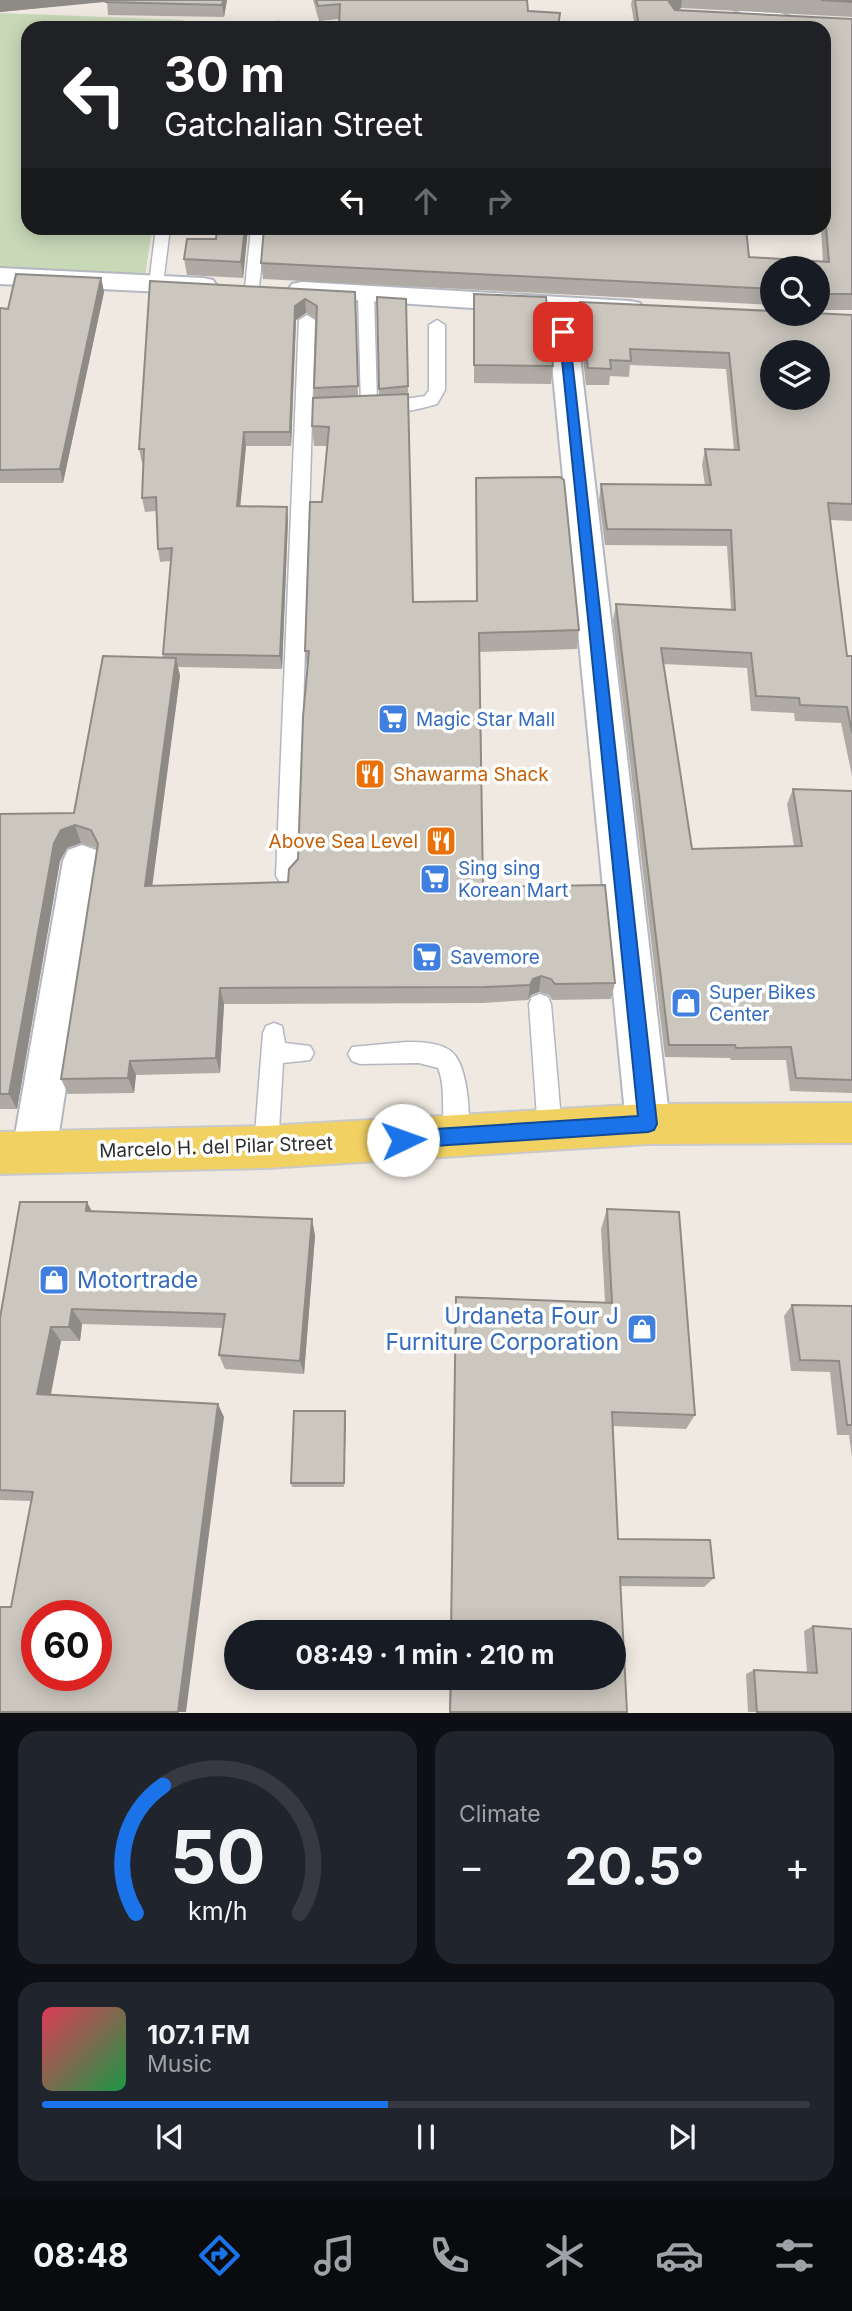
<!DOCTYPE html>
<meta charset="utf-8">
<style>
:root{--surface:#171b24;--page:#20242c;--text:#f1f3f6;--muted:#9ea1a6;--line:#363941;--accent:#1a73e8}
body{margin:0;font-family:Inter,sans-serif;background:var(--page);color:var(--text);height:100vh;display:flex;flex-direction:column;font-size:26px;white-space:nowrap}
*{box-sizing:border-box;margin:0}
p{font-size:23px;color:var(--muted)}
.icon{flex:none;width:38px;height:38px;fill:none;stroke:currentColor;stroke-width:2;stroke-linecap:round;stroke-linejoin:round}
.map{position:relative;height:1713px;overflow:hidden}
.details{display:flex;flex-direction:column;gap:18px;padding:18px;background:#0d0f14;flex:1}
.details>*{flex:none}
.hud{position:absolute;left:21px;top:21px;width:810px;height:214px;border-radius:21px;box-shadow:0 4px 18px #0003;background:#202124;color:#fff;overflow:hidden}
.fabs{position:absolute;left:760px;top:256px;display:grid;gap:14px}
.fabs a{display:grid;place-items:center;width:70px;height:70px;border-radius:50%;background:var(--surface);box-shadow:0 4px 18px #0003;font-size:35px}
.speed{position:absolute;left:21px;top:1600px;display:flex;gap:14px;font-size:35px;font-weight:700;text-align:center}
.speed>*{display:grid;place-content:center;width:91px;height:91px;border-radius:50%;background:var(--surface);box-shadow:0 4px 18px #0003;line-height:1}
.speed .limit{border:10px solid #d22;background:#fff;color:#111}
.pin{position:absolute;display:grid;place-items:center;width:60px;height:60px;color:#fff;margin:-30px;border-radius:14px;box-shadow:0 4px 10px #0006}
.me{position:absolute;width:77px;margin:-38px;rotate:87deg;stroke-linejoin:round;filter:drop-shadow(0 0 5px #0008)}
.turn{display:flex;align-items:center;gap:24px;height:147px;padding:0 28px;font-size:32px}
.turn .icon{width:91px;height:91px;stroke-width:2.5}
.turn b{display:block;font-size:49px;line-height:60px}
.lanes{display:flex;align-items:center;height:66px;padding:0 28px;background:#0003;justify-content:center;gap:35px;direction:ltr}
.lanes .off{opacity:.35}
.big{font-size:52px;font-weight:700;line-height:1.1}
.details .card{flex:1;display:flex;flex-direction:column;justify-content:center;gap:10px;min-width:0;padding:0 24px;border-radius:21px;background:var(--page)}
.details .dial{align-items:center;gap:0}
.dial svg{height:182px;overflow:visible;fill:none;stroke:var(--line);stroke-width:7;stroke-linecap:round;text-anchor:middle}
.dial text{fill:var(--text);stroke:none}
.song{display:flex;align-items:center;gap:21px}
.cover{width:84px;height:84px;border-radius:10px;background:linear-gradient(135deg,hsl(350 70% 55%),hsl(140 70% 35%))}
.played{height:7px;border-radius:4px;background:linear-gradient(90deg,var(--accent) 45%,var(--line) 45%)}
.keys{display:flex;justify-content:space-around;direction:ltr}
.heat{display:flex;justify-content:space-between;align-items:center;font-size:38px;direction:ltr}
.details .tiles{flex:1;display:grid;gap:18px;grid-template-columns:1fr 1fr}
.card:last-child{grid-column:span 2}
.trip{position:absolute;left:224px;top:1620px;width:402px;height:70px;border-radius:35px;background:var(--surface);box-shadow:0 4px 18px #0003;font-weight:700;line-height:70px;text-align:center}
.tabs{display:flex;height:112px;justify-content:space-around;align-items:center;background:#090b0e;color:var(--muted)}
.tabs .icon{width:49px;height:49px}
.tabs .active{color:var(--accent)}
.tabs b{font-size:32px;color:var(--text)}
.map>svg:first-child{display:block}
.cemetery{fill:#c8d9b8}
.lines{fill:none;stroke-linecap:round;stroke-linejoin:round}
.service-casing{stroke:#b4b7c1;stroke-width:3}
.minor-casing{stroke:#b4b7c1;stroke-width:4}
.primary-casing{stroke:#c9c9c9;stroke-width:4}
.service{fill:#fff;fill-rule:evenodd}
.minor{fill:#fff;fill-rule:evenodd}
.primary{fill:#f2d163;fill-rule:evenodd}
.wall{fill:#afaba4;fill-rule:evenodd}
.shaded-wall{fill:#8e8b86}
.building{fill:#cbc7bf;stroke:#8e8b86;stroke-width:2;fill-rule:evenodd}
.route{fill:#1a73e8;stroke:#114b97;stroke-width:2}
.labels{text-anchor:middle;dominant-baseline:central;stroke-width:7;stroke-linejoin:round;paint-order:stroke}
.shop-label{font-size:19px;fill:#366cbe;stroke:#fff;text-anchor:start}
.food-label{font-size:19px;fill:#c56008;stroke:#fff;text-anchor:start}
.street-label{font-size:19px;fill:#2e2e2e;stroke:#fff}
.near-shop-label{font-size:23px;fill:#366cbe;stroke:#fff;text-anchor:start}
</style>
<div class="map">
<svg width="852" height="1713" viewBox="0 0 852 1713">
<rect width="100%" height="100%" fill="#efe9e1"/>
<!-- cemetery -->
<polygon class="cemetery" points="0,13 184,20 182,28 28,28 28,228 152,228 145,277 0,273"/>
<g class="lines">
<!-- service casing -->
<g class="service-casing">
<g id="service">
<polygon points="278,22 282,23 284,28 272,28"/>
<polygon points="156,228 170,228 163,284 156,288 149,284"/>
<polygon points="251,228 265,228 259,288 252,292 245,288"/>
<path d="M366 289 374 294 377 403 425 396 429 390V325L437 320 445 325V390L437 404C419 409 393 417 376 408L369 412 361 407 358 294Z"/>
<polygon points="307,315 315,320 298,876 294,882 287,885 280,882 276,876 299,320"/>
<polygon points="540,994 548,997 551,1004 562,1131 558,1139 550,1142 542,1139 538,1131 529,1004 532,997"/>
<polygon points="274,1023 282,1026 285,1043 310,1046 314,1053 310,1060 283,1063 278,1147 275,1155 266,1158 257,1155 254,1147 263,1033 266,1026"/>
<path d="M406 1042C420 1042 442 1042 453 1053 468 1067 473 1126 465 1144L457 1147 449 1144C438 1121 448 1092 438 1068L419 1063 360 1064 352 1061 348 1054 352 1047Z"/>
</g>
</g>
<!-- minor casing -->
<g class="minor-casing">
<g id="minor">
<polygon points="721,0 750,0 793,18 796,23 793,28 777,28 724,5"/>
<polygon points="0,268 203,278 213,280 217,286 213,292 203,294 0,284"/>
<polygon points="302,282 630,301 640,303 644,309 640,315 630,317 575,314 670,1124 663,1138 648,1144 633,1138 626,1124 547,313 292,296 288,290 292,284"/>
<polygon points="82,845 96,850 101,861 56,1152 50,1167 34,1173 18,1167 12,1152 63,861 68,850"/>
</g>
</g>
<!-- primary casing -->
<g class="primary-casing">
<polygon id="primary" points="852,1103 852,1143 648,1144 266,1168 0,1174 0,1132 266,1126 648,1104"/>
</g>
<!-- service -->
<use href="#service" class="service"/>
<!-- minor -->
<use href="#minor" class="minor"/>
<!-- primary -->
<use href="#primary" class="primary"/>
</g>
<!-- wall -->
<g class="wall">
<polygon points="0,0 227,0 224,17 108,15 107,1 0,12"/>
<polygon points="313,0 527,0 319,21"/>
<polygon points="632,0 852,0 852,17 681,8 678,10 852,19 852,310 817,310 817,268 772,268 772,305 263,279 261,263 749,257 823,262 821,228 824,228 824,28 635,28 631,4"/>
<polygon points="217,228 250,228 248,228 243,278 187,275 184,259 216,239"/>
<polygon points="101,278 104,292 63,483 0,483 0,308 8,309"/>
<path d="M150 281 355 292 358 396 379 395 377 297 406 299 413 602 476 601V478L579 630 577 649 480 652 483 887 615 983 611 999 552 1000 549 995 539 992 531 995 528 1000 483 1003 224 1004 220 1073 136 1075 134 1093 68 1094 61 1079 97 848 81 843 67 848 60 861 17 1109H0V814L74 813 163 658V654L171 561 160 562 158 549 156 511 145 512 142 498 143 463H142L139 449ZM306 313 316 319 314 388V398L312 426 314 446H327L322 502 305 651 307 669 298 859 288 882 152 886 180 676 178 667 282 669 288 520 240 506 246 446H291L296 320Z"/>
<polygon points="474,294 553,366 551,384 474,383"/>
<polygon points="580,302 852,315 852,521 830,520 847,656 852,656 852,776 841,723 795,721 794,713 751,711 747,668 663,664 692,849 794,846 787,804 793,789 852,791 852,1093 790,1091 786,1060 731,1060 730,1058 665,1057 613,620 616,604 731,609 727,546 605,545 599,500 601,484 705,485 702,465 705,449 734,450 726,369 630,365 629,377 610,376 609,385 586,385 578,318"/>
<polygon points="607,1209 695,1415 686,1429 613,1426 618,1539 714,1578 704,1587 620,1586 627,1712 449,1712 450,1678 614,1678 614,1633 451,1633 456,1297 605,1302 601,1229"/>
<polygon points="92,1211 312,1219 315,1236 304,1374 225,1369 219,1355 223,1328 82,1324 80,1341 61,1341 51,1395 224,1417 11,1607 31,1501 0,1500 0,1318"/>
<polygon points="792,1305 852,1306 852,1457 849,1435 837,1435 830,1372 791,1371 784,1316"/>
<polygon points="345,1411 346,1416 344,1487 292,1487 291,1483"/>
<polygon points="813,1626 852,1712 748,1712 746,1674 754,1670 807,1673 804,1631"/>
</g>
<!-- shaded-wall -->
<g class="shaded-wall">
<polygon points="0,0 115,0 115,1 0,12"/>
<polygon points="223,0 227,0 224,17 222,5"/>
<polygon points="673,0 682,0 681,8 667,17 669,2"/>
<polygon points="245,228 250,228 248,228 243,278 241,262"/>
<polygon points="101,278 104,292 63,483 60,469"/>
<polygon points="305,299 306,313 296,320 291,446 290,432 295,306"/>
<polygon points="244,432 246,446 239,519 237,506"/>
<polygon points="287,507 288,520 282,669 280,656"/>
<polygon points="176,658 180,676 150,903 145,886"/>
<polygon points="75,825 81,843 67,848 60,861 17,1109 9,1094 54,843 61,830"/>
<polygon points="541,976 539,992 531,995 528,1000 530,985 533,979"/>
<polygon points="220,988 224,1004 220,1073 216,1058"/>
<polygon points="130,1061 136,1075 134,1093 128,1078"/>
<polygon points="87,1202 96,1219 86,1211"/>
<polygon points="312,1219 315,1236 304,1374 300,1361"/>
<polygon points="72,1309 82,1324 80,1341 69,1327"/>
<polygon points="51,1327 61,1341 48,1407 37,1394"/>
<polygon points="218,1404 224,1417 186,1712 178,1712"/>
<polygon points="345,1411 346,1416 344,1487 344,1483"/>
</g>
<!-- building -->
<g class="building">
<polygon points="107,0 223,0 222,5 106,2"/>
<polygon points="316,0 527,0 528,11 560,13 558,28 339,28 340,4 318,6"/>
<polygon points="635,0 673,0 669,2 675,10 852,19 852,294 817,294 817,268 772,268 772,289 261,263 264,228 746,228 749,257 829,262 824,203 824,28 639,28"/>
<polygon points="821,0 852,0 852,2"/>
<polygon points="217,228 245,228 241,262 184,259 187,239 216,239"/>
<polygon points="16,274 101,278 60,469 0,470 0,308 8,309"/>
<polygon points="150,281 355,292 358,386 314,388 317,306 305,299 295,306 290,432 244,432 237,506 287,507 280,656 163,654 172,548 158,549 156,497 142,498 144,449 139,449"/>
<polygon points="474,294 546,297 553,366 474,365"/>
<polygon points="377,297 406,299 408,386 379,389"/>
<path d="M580 302 772 311V313H813L852 315V504L828 503 847 656H852V733L847 707 800 705 799 698 756 696 751 653 661 648 692 849 802 846 793 789 852 791V1080L796 1078 791 1047 736 1048 735 1045H669L616 604 735 610 731 530 607 529 601 484 711 485 705 449 739 450 729 353 630 349 631 361 610 360 611 369 588 368ZM772 352H817V397H772Z"/>
<polygon points="408,394 413,602 477,601 476,478 560,477 564,480 579,630 479,633 483,887 605,885 615,983 555,984 551,979 541,976 533,979 530,985 485,987 220,988 216,1058 130,1061 128,1078 61,1079 98,844 91,830 75,825 61,830 54,843 9,1094 0,1094 0,814 74,813 103,656 176,658 145,886 288,882 289,869 298,859 303,717 309,651 305,651 310,502 322,502 329,427 312,426 313,398"/>
<path d="M20 1202H87L86 1211 312 1219 300 1361 219 1355 225 1314 72 1309 69 1327H51L37 1394 218 1404 178 1712H0V1607H11L33 1492 0 1490V1318ZM37 1615H96V1675H37Z"/>
<polygon points="607,1209 679,1212 695,1415 612,1412 618,1539 710,1540 714,1578 620,1577 627,1712 450,1712 451,1678 614,1678 614,1633 451,1633 456,1297 612,1303"/>
<polygon points="792,1305 852,1306 852,1425 847,1425 839,1361 800,1360"/>
<polygon points="294,1411 345,1411 344,1483 291,1483"/>
<polygon points="813,1626 852,1629 852,1712 757,1712 754,1670 817,1673"/>
</g>
<!-- route -->
<polygon class="route" points="559,330 569,332 657,1124 654,1130 648,1132 403,1148 396,1146 394,1140 396,1134 403,1131 638,1116"/>
<!-- icons -->
<defs>
<g id="supermarket-square" transform="scale(1.575)"><rect x="-9" y="-9" width="18" height="18" rx="4" fill="#3f7fe0" stroke="#fff"/><path d="M-6-5.5h2.5l.6 2H6L4.5 2H-2.5L-4.4-4H-6ZM-1.5 3.2a1.3 1.3 0 1 0 .1 0ZM3 3.2a1.3 1.3 0 1 0 .1 0Z" fill="#fff"/></g>
<g id="restaurant-square" transform="scale(1.575)"><rect x="-9" y="-9" width="18" height="18" rx="4" fill="#e8710a" stroke="#fff"/><path d="M-5-6h1v4h1v-4h1v4h1v-4h1v5L-1.5 .5V6h-2V.5L-5-1ZM5-6V6H3V1.5H1.5Q1.5-4 5-6Z" fill="#fff"/></g>
<g id="shop-square" transform="scale(1.575)"><rect x="-9" y="-9" width="18" height="18" rx="4" fill="#3f7fe0" stroke="#fff"/><path d="M-5-2.5h2.3a2.7 3.5 0 0 1 5.4 0H5L5.5 6h-11ZM-1.5-2.5h3a1.5 2.3 0 0 0-3 0Z" fill="#fff"/></g>
</defs>
<g fill-rule="evenodd">
<use href="#supermarket-square" x="393" y="719"/>
<use href="#restaurant-square" x="370" y="774"/>
<use href="#restaurant-square" x="441" y="841"/>
<use href="#supermarket-square" x="435" y="879"/>
<use href="#supermarket-square" x="427" y="957"/>
<use href="#shop-square" x="686" y="1003"/>
<use href="#shop-square" x="54" y="1280"/>
<use href="#shop-square" x="642" y="1329"/>
</g>
<g class="labels">
<!-- shop labels -->
<g class="shop-label">
<text x="416" y="719">Magic Star Mall</text>
<text x="458" y="868">Sing sing<tspan x="458" dy="22">Korean Mart</tspan></text>
<text x="450" y="957">Savemore</text>
<text x="709" y="992">Super Bikes<tspan x="709" dy="22">Center</tspan></text>
</g>
<!-- food labels -->
<g class="food-label">
<text x="393" y="774">Shawarma Shack</text>
<text x="418" y="841" text-anchor="end">Above Sea Level</text>
</g>
<!-- street labels -->
<g class="street-label">
<text transform="translate(216 1147) rotate(-2)">Marcelo H. del Pilar Street</text>
</g>
<!-- near-shop labels -->
<g class="near-shop-label">
<text x="77" y="1280">Motortrade</text>
<text x="619" y="1316" text-anchor="end">Urdaneta Four J<tspan x="619" dy="26">Furniture Corporation</tspan></text>
</g>
</g>
</svg>
<div class="fabs">
<a><svg class="icon" aria-label="search" viewBox="0 0 24 24"><circle cx="10" cy="10" r="6"/><path d="M15 15l6 6"/></svg></a>
<a><svg class="icon" aria-label="layers" viewBox="0 0 24 24"><path d="M12 4l9 5-9 5-9-5zM3 14l9 5 9-5"/></svg></a>
</div>
<div class="speed"><div class="limit">60</div></div>
<div class="pin" style="left:563px;top:332px;background:#d93025"><svg class="icon" aria-label="arrive" viewBox="0 0 24 24"><path d="M6 21V4h12l-3 4 3 4H6"/></svg></div>
<svg class="me" style="left:403px;top:1140px" viewBox="-20 -20 40 40"><circle r="19" fill="#fff"/><path d="M0-13L10 11 0 6-10 11z" fill="#1a73e8"/></svg>
<div class="trip">08:49 · 1 min · 210 m</div>
<div class="hud">
<div class="turn"><svg class="icon" aria-label="left" viewBox="0 0 24 24"><path d="M17 20v-9H6M10 6l-5 5 5 5"/></svg><div><b>30 m</b>Gatchalian Street</div></div>
<div class="lanes"><svg class="icon" aria-label="left" viewBox="0 0 24 24"><path d="M17 20v-9H6M10 6l-5 5 5 5"/></svg><svg class="icon off" aria-label="ahead" viewBox="0 0 24 24"><path d="M12 20V5M6 11l6-6 6 6"/></svg><svg class="icon off" aria-label="right" viewBox="0 0 24 24"><path d="M7 20v-9h11M14 6l5 5-5 5"/></svg></div>
</div>
</div>
<section class="details">
<div class="tiles">
<div class="card dial"><svg viewBox="0 0 100 80">
<path d="M14 69A42 42 0 1 1 86 69"/>
<path d="M14 69A42 42 0 0 1 26 13" stroke="#1a73e8"/>
<text x="50" y="56" font-size="32" font-weight="700">50</text>
<text x="50" y="72" font-size="11">km/h</text>
</svg></div>
<div class="card"><p>Climate</p>
<div class="heat"><a>−</a><b class="big">20.5°</b><a>+</a></div>
</div>
<div class="card">
<div class="song"><i class="cover"></i><div><b>107.1 FM</b><p>Music</p></div></div>
<div class="played"></div>
<div class="keys"><svg class="icon" aria-label="previous" viewBox="0 0 24 24"><path d="M18 5L8 12l10 7zM5 5v14"/></svg><svg class="icon" aria-label="pause" viewBox="0 0 24 24"><path d="M8 5v14M16 5v14"/></svg><svg class="icon" aria-label="next" viewBox="0 0 24 24"><path d="M6 5l10 7-10 7zM19 5v14"/></svg></div>
</div>
</div>
</section>
<nav class="tabs">
<b>08:48</b>
<svg class="icon active" aria-label="directions" viewBox="0 0 24 24"><path d="M12 3l9 9-9 9-9-9zM9 14v-3h6M13 9l2 2-2 2"/></svg>
<svg class="icon" aria-label="music" viewBox="0 0 24 24"><path d="M9 18V5l10-2v13"/><circle cx="6" cy="18" r="3"/><circle cx="16" cy="16" r="3"/></svg>
<svg class="icon" aria-label="phone" viewBox="0 0 24 24"><path d="M5 4h4l2 5-3 2q2 4 5 5l2-3 5 2v4C11 20 4 13 5 4z"/></svg>
<svg class="icon" aria-label="climate" viewBox="0 0 24 24"><path d="M12 3v18M4 7l16 10M4 17L20 7"/></svg>
<svg class="icon" aria-label="car" viewBox="0 0 24 24"><path d="M5 17H2v-5l4-1 3-4h7l3 4 3 1v5h-3M9 17h6M6 11h13"/><circle cx="7" cy="17" r="2"/><circle cx="17" cy="17" r="2"/></svg>
<svg class="icon" aria-label="filters" viewBox="0 0 24 24"><path d="M4 7h16M4 17h16"/><circle cx="9" cy="7" r="2"/><circle cx="15" cy="17" r="2"/></svg>
</nav>
